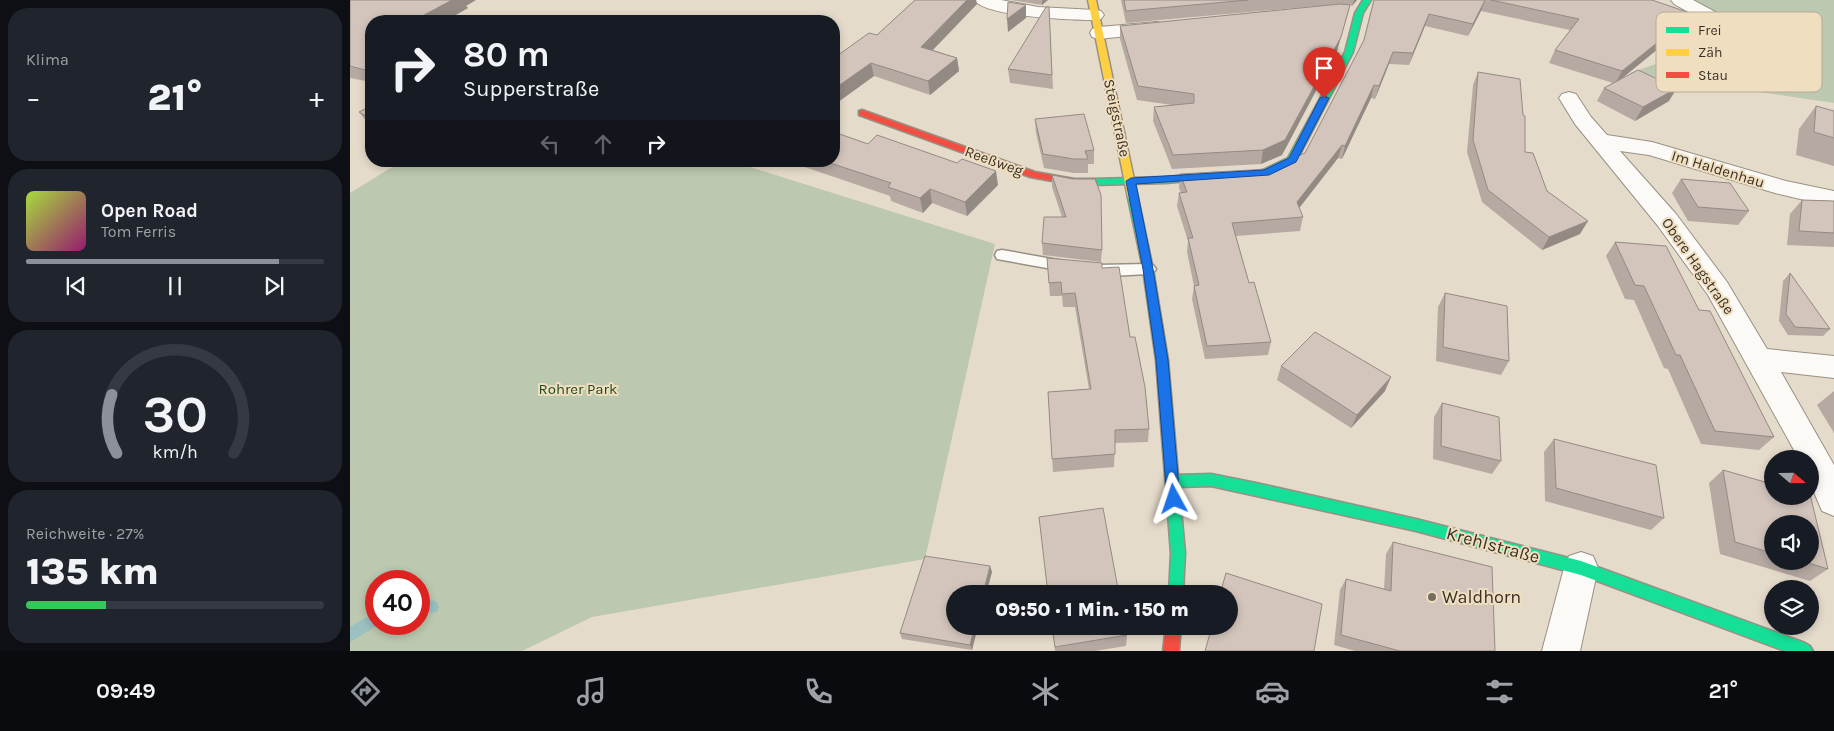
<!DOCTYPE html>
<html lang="de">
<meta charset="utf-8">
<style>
:root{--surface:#171b24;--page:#20242c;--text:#f1f3f6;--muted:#9ea1a6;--line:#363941;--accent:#8c9099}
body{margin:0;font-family:Karla,sans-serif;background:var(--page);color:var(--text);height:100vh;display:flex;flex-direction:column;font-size:19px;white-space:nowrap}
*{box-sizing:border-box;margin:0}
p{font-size:16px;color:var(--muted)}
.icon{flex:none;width:28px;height:28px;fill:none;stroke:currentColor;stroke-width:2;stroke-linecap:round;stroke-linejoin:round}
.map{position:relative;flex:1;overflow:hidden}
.details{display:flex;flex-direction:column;gap:8px;padding:8px;background:#0d0f14;width:350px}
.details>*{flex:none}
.guide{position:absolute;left:15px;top:15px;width:475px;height:152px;border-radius:20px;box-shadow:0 2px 8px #0003;background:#171b24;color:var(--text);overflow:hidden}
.needle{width:32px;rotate:110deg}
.buttons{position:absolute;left:1414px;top:450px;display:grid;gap:10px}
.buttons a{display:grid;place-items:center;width:55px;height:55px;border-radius:50%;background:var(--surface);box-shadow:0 2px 8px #0003;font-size:25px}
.speed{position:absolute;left:15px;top:570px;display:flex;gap:10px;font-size:25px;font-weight:700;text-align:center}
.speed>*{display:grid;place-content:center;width:65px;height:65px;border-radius:50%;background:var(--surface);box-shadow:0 2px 8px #0003;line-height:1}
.speed .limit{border:8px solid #d22;background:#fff;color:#111}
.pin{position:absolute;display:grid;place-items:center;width:42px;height:42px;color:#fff;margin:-51px -21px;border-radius:50% 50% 50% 0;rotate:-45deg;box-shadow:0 0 5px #0007}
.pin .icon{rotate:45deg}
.me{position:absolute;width:55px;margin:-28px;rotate:355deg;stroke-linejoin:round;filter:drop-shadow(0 0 4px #0008)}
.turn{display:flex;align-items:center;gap:18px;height:105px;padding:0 15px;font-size:22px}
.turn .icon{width:65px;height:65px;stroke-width:2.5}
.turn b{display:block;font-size:35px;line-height:42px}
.lanes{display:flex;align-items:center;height:48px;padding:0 15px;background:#0003;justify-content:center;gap:25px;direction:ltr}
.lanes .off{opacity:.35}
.big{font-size:38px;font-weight:800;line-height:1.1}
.details .tile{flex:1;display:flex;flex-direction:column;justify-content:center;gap:8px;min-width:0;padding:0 18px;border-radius:20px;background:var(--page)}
.details .dial{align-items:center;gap:0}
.dial svg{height:130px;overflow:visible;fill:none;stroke:var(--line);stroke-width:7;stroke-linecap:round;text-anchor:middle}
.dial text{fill:var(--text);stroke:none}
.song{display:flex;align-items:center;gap:15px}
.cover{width:60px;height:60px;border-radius:8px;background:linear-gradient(135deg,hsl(80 70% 55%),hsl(320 70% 35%))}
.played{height:5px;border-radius:2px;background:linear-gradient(90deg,var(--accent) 85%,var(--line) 85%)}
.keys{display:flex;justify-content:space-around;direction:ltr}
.heat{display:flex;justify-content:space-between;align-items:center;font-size:28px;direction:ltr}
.charge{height:8px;border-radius:4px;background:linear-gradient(90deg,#34c759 27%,var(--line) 0)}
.trip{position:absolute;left:596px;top:585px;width:292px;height:50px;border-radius:25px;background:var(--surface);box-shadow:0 2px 8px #0003;font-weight:800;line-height:50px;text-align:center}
.dock{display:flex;height:80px;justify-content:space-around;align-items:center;background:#090b0e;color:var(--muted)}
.dock .icon{width:35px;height:35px}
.dock .current{color:var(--accent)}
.dock b{font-size:22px;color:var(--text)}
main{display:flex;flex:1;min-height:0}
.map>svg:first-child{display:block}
.green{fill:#bcc8af;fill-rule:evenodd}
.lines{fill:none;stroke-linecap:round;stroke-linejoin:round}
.stream{fill:#9bc0c0;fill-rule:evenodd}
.lane-casing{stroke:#989084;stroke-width:3}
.street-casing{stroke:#989084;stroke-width:2}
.fast-casing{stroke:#989084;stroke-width:3}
.slow-casing{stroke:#989084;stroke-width:3}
.jam-casing{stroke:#989084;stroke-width:3}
.lane{fill:#fbfaf7;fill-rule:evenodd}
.street{fill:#fbfaf7;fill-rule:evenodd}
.fast{fill:#16e098;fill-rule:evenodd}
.slow{fill:#ffcf43;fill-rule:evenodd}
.jam{fill:#f24e42;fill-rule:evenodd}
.wall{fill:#b5a9a2;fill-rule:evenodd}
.shaded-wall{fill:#948a84}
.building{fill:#d3c5bc;stroke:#948a84}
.route{fill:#1a73e8;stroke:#114b97}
.poi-dot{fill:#756c60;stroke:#f0dec0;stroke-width:2}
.labels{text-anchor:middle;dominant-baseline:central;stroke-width:4;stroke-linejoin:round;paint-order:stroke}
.street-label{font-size:15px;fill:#393126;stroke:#f0dec0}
.park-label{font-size:15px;fill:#1e4b1b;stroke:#f0dec0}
.near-street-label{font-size:18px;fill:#393126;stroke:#f0dec0}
.near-poi-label{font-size:18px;fill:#393126;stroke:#f0dec0;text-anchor:start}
.key{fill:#f0dec0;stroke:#b9aa92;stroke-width:1}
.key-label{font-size:14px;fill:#393126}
</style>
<main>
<section class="details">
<div class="tile"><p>Klima</p>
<div class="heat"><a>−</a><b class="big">21°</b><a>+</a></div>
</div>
<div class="tile">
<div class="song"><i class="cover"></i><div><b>Open Road</b><p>Tom Ferris</p></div></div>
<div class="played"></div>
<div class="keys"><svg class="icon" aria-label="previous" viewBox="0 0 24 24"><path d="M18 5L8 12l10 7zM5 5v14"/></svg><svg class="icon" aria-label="pause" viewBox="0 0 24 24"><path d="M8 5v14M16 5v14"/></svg><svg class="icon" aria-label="next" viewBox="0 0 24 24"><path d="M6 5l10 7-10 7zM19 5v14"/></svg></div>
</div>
<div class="tile dial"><svg viewBox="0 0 100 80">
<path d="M14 69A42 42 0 1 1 86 69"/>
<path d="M14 69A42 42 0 0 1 11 33" stroke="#8c9099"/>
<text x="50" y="56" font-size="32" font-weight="700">30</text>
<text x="50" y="72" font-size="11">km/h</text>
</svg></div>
<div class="tile"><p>Reichweite · 27%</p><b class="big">135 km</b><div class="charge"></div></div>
</section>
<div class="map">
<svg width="1484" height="651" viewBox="0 0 1484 651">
<rect width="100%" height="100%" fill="#e5dbcb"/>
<!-- green -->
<g class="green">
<polygon points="1330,0 1484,0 1484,103 1280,73 1392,34"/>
<path d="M52 161H381L645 244 575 559 242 617 172 651H0V193ZM26 581H69V624H26Z"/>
</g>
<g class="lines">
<!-- stream -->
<g class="stream">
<polygon points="73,597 87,602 89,607 87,612 82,613 69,608 69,598"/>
<polygon points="26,612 26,624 30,624 0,642 0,627"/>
</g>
<!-- lane casing -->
<g class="lane-casing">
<g id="lane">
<polygon points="652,250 719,262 724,263 727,267 724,271 719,272 647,259 645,255 647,251"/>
<polygon points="798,264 803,265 806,269 803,273 798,274 761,276 743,274 740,270 743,266 748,265"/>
</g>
</g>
<!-- street casing -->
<g class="street-casing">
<g id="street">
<path d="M624 0H651L688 7 745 10 751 11 754 15 751 19 745 20C723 20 636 17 624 0Z"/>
<polygon points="1321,0 1343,0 1399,30 1401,34 1399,38 1392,40 1385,38 1324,4"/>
<polygon points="807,22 814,24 816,28 814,32 749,39 742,37 740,33 742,29 749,27"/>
<polygon points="1219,92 1226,94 1241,117 1257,135 1302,142 1436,181 1484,191 1484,207 1425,193 1299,155 1270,151 1326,214 1377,282 1417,349 1484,356 1484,378 1431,372 1484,465 1484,516 1472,511 1460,483 1460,459 1449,459 1358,295 1308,226 1225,124 1209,98 1212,94"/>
<polygon points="1231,552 1243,556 1248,568 1230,651 1192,651 1214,568 1219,556"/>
</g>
</g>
<!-- fast casing -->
<g class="fast-casing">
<g id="fast">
<polygon points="1013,0 1021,0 1013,13 1003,52 947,160 918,175 907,175 907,171 913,170 938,158 995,52 1005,13"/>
<polygon points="867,173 870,174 870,178 816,183 743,185 738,182 743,179 816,177"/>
<polygon points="783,195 788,198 803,269 818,360 828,475 861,474 906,483 1066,519 1231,561 1455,643 1460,646 1463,651 1435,651 1231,575 1066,531 861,486 829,487 835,553 833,594 819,594 821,553 806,360 793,269 778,198"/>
</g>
</g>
<!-- slow casing -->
<g class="slow-casing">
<polygon id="slow" points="738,0 746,0 788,198 783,201 778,198"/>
</g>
<!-- jam casing -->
<g class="jam-casing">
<g id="jam">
<polygon points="512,110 685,172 724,179 743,179 748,182 743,185 724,185 680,177 509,115 509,111"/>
<polygon points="816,626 831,626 829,651 813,651"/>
</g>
</g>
<!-- lane -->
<use href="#lane" class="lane"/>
<!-- street -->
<use href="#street" class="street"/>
<!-- fast -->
<use href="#fast" class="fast"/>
<!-- slow -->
<use href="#slow" class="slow"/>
<!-- jam -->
<use href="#jam" class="jam"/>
</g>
<!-- wall -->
<g class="wall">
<polygon points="0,0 116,6 118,8 95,21 21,21 21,82 0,78"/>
<polygon points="565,0 626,0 627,4 583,50 607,58 609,71 580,95 524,76 484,105 484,58 527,35"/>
<polygon points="661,0 698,0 692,5"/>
<polygon points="771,0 1007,0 1002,6 1000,5 987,51 932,155 911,164 822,169 803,121 804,107 822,105 787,100 770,39 770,26 990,4 776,23"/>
<polygon points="1024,0 1302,0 1343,14 1336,26 1271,79 1319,101 1285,121 1247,101 1254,88 1263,83 1199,63 1205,50 1220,30 1131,11 1118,36 1075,26 1059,65 1039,64 1025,99 1021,98 992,159 988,158 949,208 953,217 950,231 886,236 899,283 921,342 918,355 855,359 842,299 844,286 837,252 838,241 827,206 829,193 831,193 829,188 830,174 918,169 955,153 1013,42 1020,14"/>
<polygon points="699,7 703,89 660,83 658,69"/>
<polygon points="1128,72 1197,191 1230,234 1192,250 1132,202 1117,152 1123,85"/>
<polygon points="21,106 21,127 9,112"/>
<polygon points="1466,106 1484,111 1484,166 1446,155 1449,129"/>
<polygon points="685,119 744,150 744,164 738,164 738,173 724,173 694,168 686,133"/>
<polygon points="437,161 484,161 648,185 617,216 582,203 573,213 541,201 540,196"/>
<polygon points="702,175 752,250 751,262 693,255 692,243 712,217 702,187"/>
<polygon points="1331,179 1399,211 1388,225 1338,221 1322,193"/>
<polygon points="1452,200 1484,201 1484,247 1437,245 1440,214"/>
<polygon points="1265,242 1349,310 1424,437 1409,450 1351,444 1318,369 1314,368 1284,300 1275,299 1256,256"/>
<polygon points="697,258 752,268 780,337 799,429 798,442 765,443 764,467 703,472 698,392 739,389 725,307 713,307 712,296 700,296"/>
<polygon points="1440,273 1480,329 1473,336 1438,335 1429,321 1433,281"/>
<polygon points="1095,293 1159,361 1151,375 1086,361 1088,307"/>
<polygon points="931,366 1035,391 1001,428 927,380"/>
<polygon points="1484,391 1484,433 1467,405"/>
<polygon points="1092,403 1151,461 1142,474 1083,459 1084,417"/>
<polygon points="1204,439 1314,518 1301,530 1195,501 1194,452"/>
<path d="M1373 470 1478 569 1460 581 1370 554 1359 483ZM1422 524 1460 561H1422Z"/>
<polygon points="1043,542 1145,651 1005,651 984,645 990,590 996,579 1034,589 1036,554"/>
<polygon points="640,566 642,572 636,594 605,594 628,626 622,650 552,639 550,633"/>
<polygon points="702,626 777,635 776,646 745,651 705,651"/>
</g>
<!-- shaded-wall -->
<g class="shaded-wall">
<polygon points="102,0 126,0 116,6 118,8 95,21 63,21"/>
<polygon points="617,0 626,0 627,4 573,60 571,47"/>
<polygon points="692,0 698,0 692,5"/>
<polygon points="1004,0 1007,0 1002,6"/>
<polygon points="1135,0 1131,11 1118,36 1123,24"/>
<polygon points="676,5 676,18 658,32 657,19"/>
<polygon points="1000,5 987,51 932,155 911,164 913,150"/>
<polygon points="1079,14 1075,26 1059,65 1063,53"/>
<polygon points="1343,14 1336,26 1265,84 1272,71"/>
<polygon points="1043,52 1039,64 1025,99 1029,86"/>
<polygon points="607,58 609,71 580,95 578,81"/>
<polygon points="521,63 524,76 484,105 484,89"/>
<polygon points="21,66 21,78 15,70"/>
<polygon points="1024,85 1021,98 992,159 995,146"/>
<polygon points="1327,88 1319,101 1285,121 1293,107"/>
<polygon points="992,145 988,158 943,216 947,202"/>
<polygon points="646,171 648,185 617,216 615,202"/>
<polygon points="580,189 582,203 573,213 570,198"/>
<polygon points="1238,221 1230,234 1192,250 1199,237"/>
<polygon points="1041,377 1035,391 1001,428 1007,415"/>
<polygon points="640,566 642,572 636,594 633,594"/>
<polygon points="625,626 628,626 622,650 620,645"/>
</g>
<!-- building -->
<g class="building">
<polygon points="0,0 102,0 63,21 21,21 21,66 15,70 0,66"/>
<polygon points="565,0 617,0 571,47 607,58 578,81 521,63 484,89 484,58 519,33 527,35"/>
<polygon points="774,0 898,0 776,11"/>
<polygon points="1024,0 1135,0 1123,24 1079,14 1063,53 1043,52 1029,86 1024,85 995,146 992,145 947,202 953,217 882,223 899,283 904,282 921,342 857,346 844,286 849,285 838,238 843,238 829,193 837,192 830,174 918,169 955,153 1014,40"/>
<polygon points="1141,0 1302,0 1343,14 1272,71 1205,50 1229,19"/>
<polygon points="658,2 676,5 657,19"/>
<polygon points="990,4 1000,5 991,37 935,140 913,150 823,155 804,107 844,103 844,94 788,86 770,26"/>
<polygon points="696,7 699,7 702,75 658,69"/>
<polygon points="1288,70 1327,88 1293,107 1254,88"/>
<polygon points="1128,72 1170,79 1173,115 1175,116 1175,152 1183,153 1197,191 1238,221 1199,237 1138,190 1123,140"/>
<polygon points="21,106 21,119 9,112"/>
<polygon points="1466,106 1484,111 1484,138 1464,132"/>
<polygon points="734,114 744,150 735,151 738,159 724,159 693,154 685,119"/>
<polygon points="484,132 518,144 527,135 607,163 612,159 646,171 615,202 580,189 570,198 538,187 541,183 474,161 484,161"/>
<polygon points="702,175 723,179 745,179 751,195 752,250 692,243 694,217 716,217"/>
<polygon points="1331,179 1380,183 1399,211 1348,207"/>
<polygon points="1452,200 1484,201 1484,233 1449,231"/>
<polygon points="1265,242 1316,246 1349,310 1360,311 1424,437 1365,431 1330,355 1326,355 1294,286 1285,285"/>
<polygon points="697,258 752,263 752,268 769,267 780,337 785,337 795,387 799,429 765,430 765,454 702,459 698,392 741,389 725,293 712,294 711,282 699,283"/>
<polygon points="1440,273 1480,329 1445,327 1436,314"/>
<polygon points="1095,293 1157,306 1159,361 1093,347"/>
<polygon points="965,332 1041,377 1007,415 931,366"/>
<polygon points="1092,403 1149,417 1151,461 1091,446"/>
<polygon points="1204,439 1306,465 1314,518 1206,488"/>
<polygon points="1373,470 1422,484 1422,496 1460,496 1460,494 1478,569 1452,561 1460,561 1460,524 1422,524 1422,553 1385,542"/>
<polygon points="753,508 769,594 698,594 689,517"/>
<polygon points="1043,542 1142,567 1145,651 1050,651 991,635 996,579 1041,591"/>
<polygon points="575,556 640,566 633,594 605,594 605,626 625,626 620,645 550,633"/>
<polygon points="876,573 972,604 964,651 855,651 862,626 880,626 880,594 870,594"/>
<polygon points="702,626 775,626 777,635 705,647"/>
</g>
<!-- route -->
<polygon class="route" points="974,96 979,98 946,162 919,175 786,184 803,269 818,360 830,499 828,503 824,505 819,503 817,499 806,360 793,269 776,181 781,178 914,170 939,158 970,98"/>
<!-- markers -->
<circle class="poi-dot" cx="1082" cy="597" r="5"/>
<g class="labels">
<!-- street labels -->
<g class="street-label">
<text transform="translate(767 118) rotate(78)">Steigstraße</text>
<text transform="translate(644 161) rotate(20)">Reeßweg</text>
<text transform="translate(1368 169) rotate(17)">Im Haldenhau</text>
<text transform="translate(1348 266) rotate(55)">Obere Hagstraße</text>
</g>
<!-- park labels -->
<g class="park-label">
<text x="228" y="389">Rohrer Park</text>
</g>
<!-- near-street labels -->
<g class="near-street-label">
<text transform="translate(1143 545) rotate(15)">Krehlstraße</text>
</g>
<!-- near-poi labels -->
<g class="near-poi-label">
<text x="1092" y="597">Waldhorn</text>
</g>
</g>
<!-- legend -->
<rect x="1306" y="12" width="166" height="80" rx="8" class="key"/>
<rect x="1316" y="27" width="23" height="6" fill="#16e098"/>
<rect x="1316" y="49" width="23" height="7" fill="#ffcf43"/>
<rect x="1316" y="72" width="23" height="6" fill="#f24e42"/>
<g class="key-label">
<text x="1348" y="35">Frei</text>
<text x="1348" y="57">Zäh</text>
<text x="1348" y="80">Stau</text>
</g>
</svg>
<div class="buttons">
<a><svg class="needle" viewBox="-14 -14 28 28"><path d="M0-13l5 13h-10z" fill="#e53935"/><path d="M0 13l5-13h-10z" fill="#9ea1a6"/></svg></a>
<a><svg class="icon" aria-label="sound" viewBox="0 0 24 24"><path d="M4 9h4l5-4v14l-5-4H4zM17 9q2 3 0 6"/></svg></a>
<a><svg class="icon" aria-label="layers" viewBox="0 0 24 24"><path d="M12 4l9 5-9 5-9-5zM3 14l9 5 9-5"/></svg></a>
</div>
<div class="speed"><div class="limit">40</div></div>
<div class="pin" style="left:974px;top:98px;background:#d93025"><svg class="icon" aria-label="arrive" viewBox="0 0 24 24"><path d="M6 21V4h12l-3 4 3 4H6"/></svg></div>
<svg class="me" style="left:824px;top:499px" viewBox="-20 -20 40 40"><path d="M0-17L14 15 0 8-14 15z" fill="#1a73e8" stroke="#fff" stroke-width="4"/></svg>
<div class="trip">09:50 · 1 Min. · 150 m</div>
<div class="guide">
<div class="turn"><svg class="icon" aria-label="right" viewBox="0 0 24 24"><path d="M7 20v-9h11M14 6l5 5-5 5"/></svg><div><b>80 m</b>Supperstraße</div></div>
<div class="lanes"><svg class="icon off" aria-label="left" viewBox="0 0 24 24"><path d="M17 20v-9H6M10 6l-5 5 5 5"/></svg><svg class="icon off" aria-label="ahead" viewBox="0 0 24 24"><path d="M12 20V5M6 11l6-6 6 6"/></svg><svg class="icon" aria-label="right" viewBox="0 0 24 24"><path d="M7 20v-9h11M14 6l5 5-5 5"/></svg></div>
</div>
</div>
</main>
<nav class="dock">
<b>09:49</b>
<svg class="icon current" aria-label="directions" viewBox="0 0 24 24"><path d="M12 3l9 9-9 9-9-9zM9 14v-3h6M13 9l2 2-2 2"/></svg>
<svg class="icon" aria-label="music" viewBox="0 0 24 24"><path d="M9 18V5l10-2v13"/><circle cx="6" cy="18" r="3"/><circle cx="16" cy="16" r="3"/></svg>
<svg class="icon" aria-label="phone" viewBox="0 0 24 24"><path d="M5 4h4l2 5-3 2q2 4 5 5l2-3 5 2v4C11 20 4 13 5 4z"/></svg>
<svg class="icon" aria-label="climate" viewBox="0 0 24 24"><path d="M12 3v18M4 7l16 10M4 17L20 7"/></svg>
<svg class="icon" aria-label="car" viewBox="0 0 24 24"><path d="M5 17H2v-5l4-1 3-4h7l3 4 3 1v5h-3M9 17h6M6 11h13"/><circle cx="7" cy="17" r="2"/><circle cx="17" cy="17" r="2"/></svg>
<svg class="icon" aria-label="filters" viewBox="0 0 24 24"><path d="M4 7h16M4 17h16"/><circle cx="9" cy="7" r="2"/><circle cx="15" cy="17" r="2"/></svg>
<b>21°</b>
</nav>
